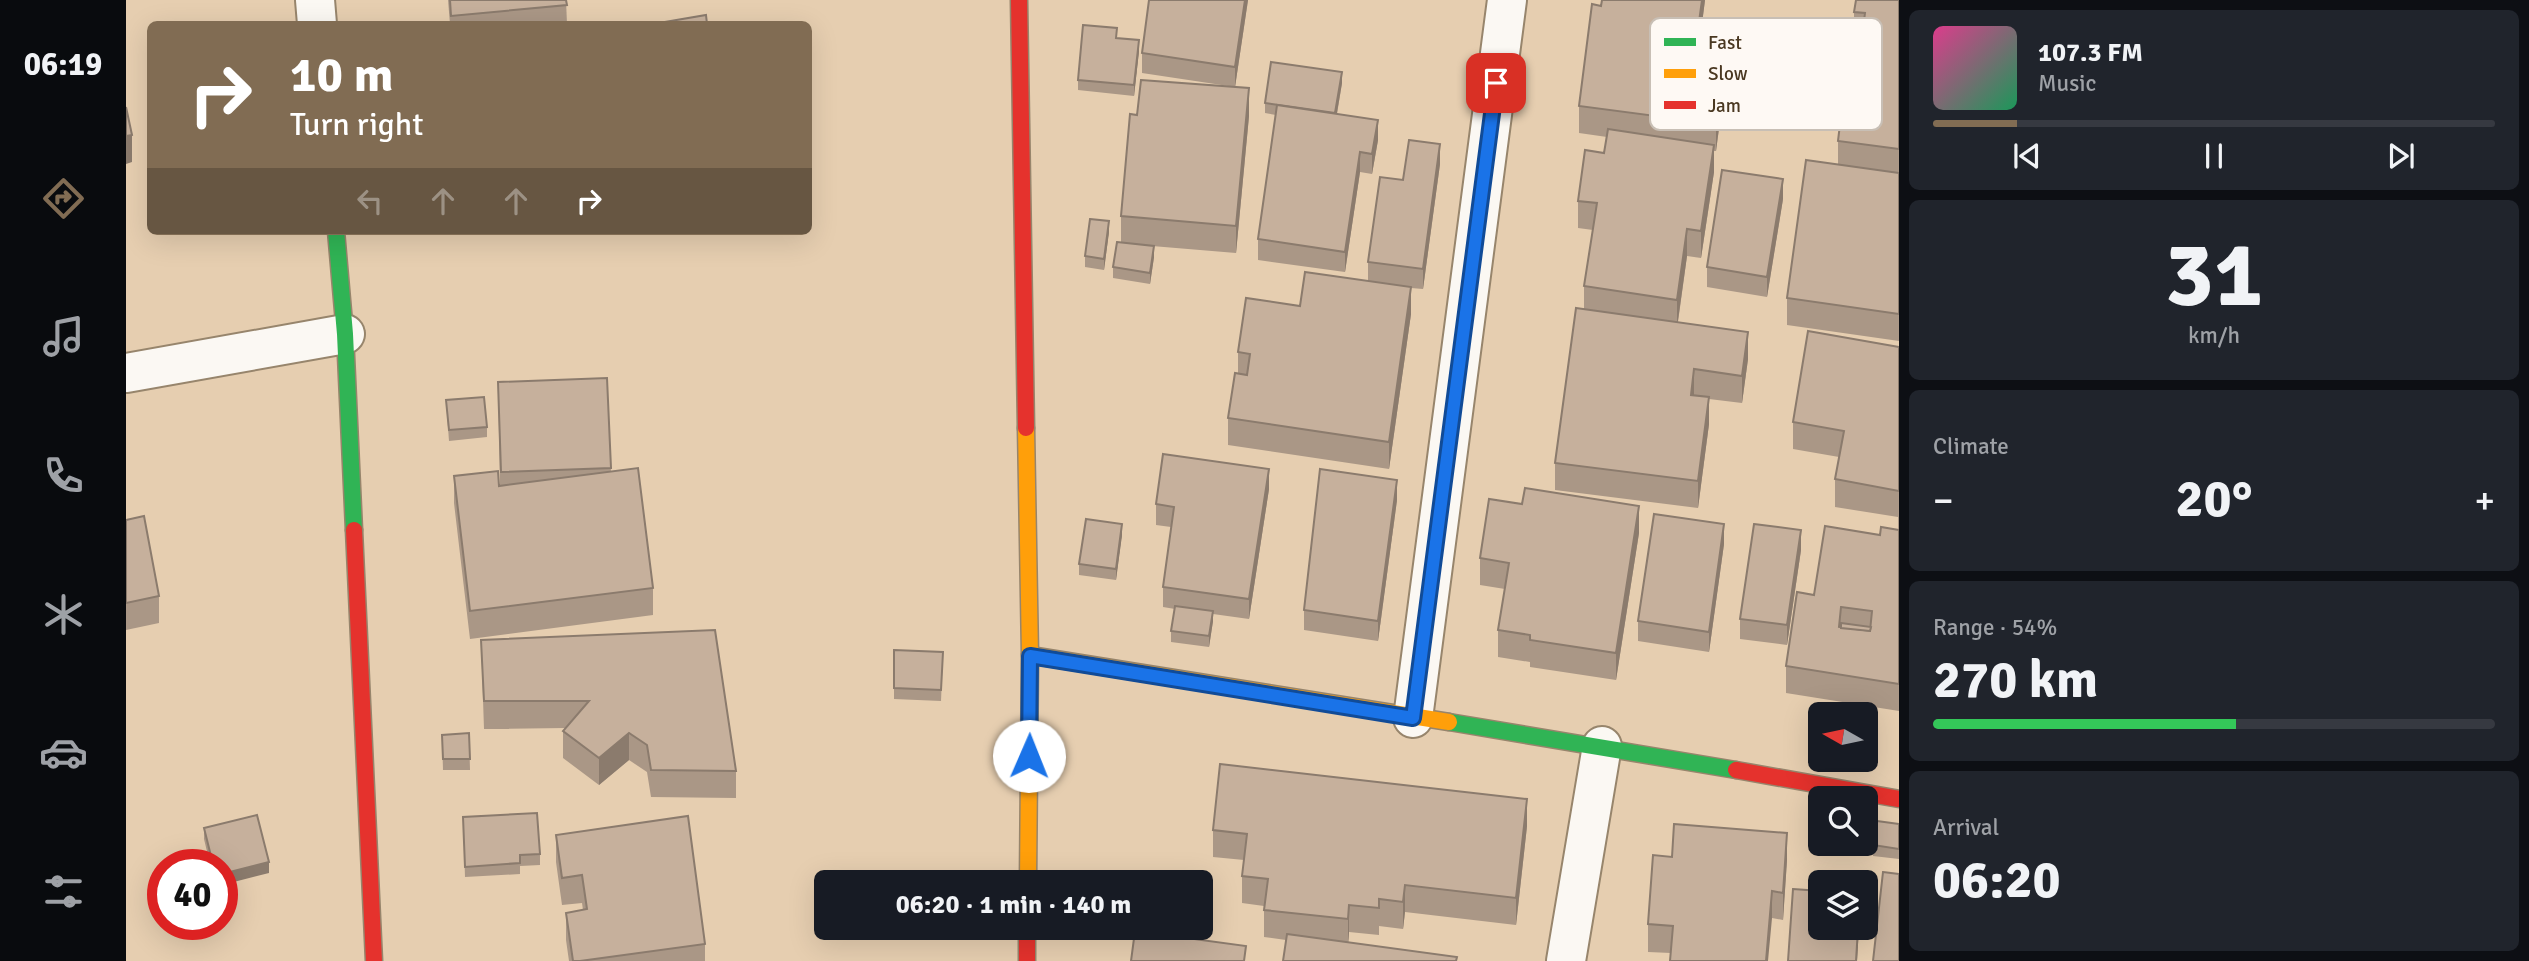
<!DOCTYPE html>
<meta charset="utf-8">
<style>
:root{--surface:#171b24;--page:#20242c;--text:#f1f3f6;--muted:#9ea1a6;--line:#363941;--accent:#816c53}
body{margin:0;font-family:Signika,sans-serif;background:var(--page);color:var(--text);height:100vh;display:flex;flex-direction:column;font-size:26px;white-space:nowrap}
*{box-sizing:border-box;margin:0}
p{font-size:23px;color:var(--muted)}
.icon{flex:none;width:38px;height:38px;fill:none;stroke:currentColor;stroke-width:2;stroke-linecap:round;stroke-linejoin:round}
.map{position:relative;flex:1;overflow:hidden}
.sheet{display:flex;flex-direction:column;gap:10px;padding:10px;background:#0d0f14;width:630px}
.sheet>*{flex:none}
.hud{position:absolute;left:21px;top:21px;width:665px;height:214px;border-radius:10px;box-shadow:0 7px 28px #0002;background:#816c53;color:#fff;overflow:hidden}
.needle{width:46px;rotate:279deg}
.tools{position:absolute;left:1682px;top:702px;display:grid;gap:14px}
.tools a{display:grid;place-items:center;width:70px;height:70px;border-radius:10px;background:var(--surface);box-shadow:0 7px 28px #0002;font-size:35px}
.speed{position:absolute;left:21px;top:849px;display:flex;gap:14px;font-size:35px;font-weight:700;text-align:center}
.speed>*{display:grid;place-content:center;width:91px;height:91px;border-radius:50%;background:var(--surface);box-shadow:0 7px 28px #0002;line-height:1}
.speed .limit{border:10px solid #d22;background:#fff;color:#111}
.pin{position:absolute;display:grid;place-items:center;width:60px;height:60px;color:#fff;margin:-30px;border-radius:14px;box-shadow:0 4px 10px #0006}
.me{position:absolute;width:77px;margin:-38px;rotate:1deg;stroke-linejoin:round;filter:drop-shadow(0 0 5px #0008)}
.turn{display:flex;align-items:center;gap:24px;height:147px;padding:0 28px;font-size:32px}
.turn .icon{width:91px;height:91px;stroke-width:2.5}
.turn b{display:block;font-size:49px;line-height:60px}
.lanes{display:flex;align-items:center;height:66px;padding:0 28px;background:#0003;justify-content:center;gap:35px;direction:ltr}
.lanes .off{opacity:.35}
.big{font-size:52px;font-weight:700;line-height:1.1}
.sheet .tile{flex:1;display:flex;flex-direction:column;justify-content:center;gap:10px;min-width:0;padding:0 24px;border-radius:10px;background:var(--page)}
.sheet .dial{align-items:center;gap:0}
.dial b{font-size:91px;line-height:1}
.song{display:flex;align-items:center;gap:21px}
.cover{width:84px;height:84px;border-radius:10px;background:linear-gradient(135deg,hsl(330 70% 55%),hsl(150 70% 35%))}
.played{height:7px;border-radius:4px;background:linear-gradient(90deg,var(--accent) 15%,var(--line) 15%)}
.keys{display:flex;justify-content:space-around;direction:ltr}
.heat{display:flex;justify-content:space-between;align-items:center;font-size:38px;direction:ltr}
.charge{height:10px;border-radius:5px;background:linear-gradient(90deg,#34c759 54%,var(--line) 0)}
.trip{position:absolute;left:688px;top:870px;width:399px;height:70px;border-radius:10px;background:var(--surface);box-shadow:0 7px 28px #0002;font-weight:700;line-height:70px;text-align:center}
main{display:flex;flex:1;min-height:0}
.tab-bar{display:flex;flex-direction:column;width:126px;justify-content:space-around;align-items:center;background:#090b0e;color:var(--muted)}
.tab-bar .icon{width:49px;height:49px}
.tab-bar .active{color:var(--accent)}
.tab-bar b{font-size:32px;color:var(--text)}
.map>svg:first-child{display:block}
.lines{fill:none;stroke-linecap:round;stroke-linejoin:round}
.street-casing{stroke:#97856c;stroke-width:42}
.fast-casing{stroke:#97856c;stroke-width:19}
.slow-casing{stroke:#97856c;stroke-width:19}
.jam-casing{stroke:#97856c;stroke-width:19}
.street{stroke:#fbf8f3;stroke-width:38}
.fast{stroke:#30b455;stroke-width:16}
.slow{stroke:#ff9f0a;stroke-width:16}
.jam{stroke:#e5322d;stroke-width:16}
.wall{fill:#aa9786}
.shaded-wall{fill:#8b7b6d}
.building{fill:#c6b09c;stroke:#8b7b6d;stroke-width:2;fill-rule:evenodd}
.route-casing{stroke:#114b97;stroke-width:18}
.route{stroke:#1a73e8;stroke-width:12}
.key{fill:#fef9f4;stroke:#c8bfb5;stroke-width:2}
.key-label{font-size:19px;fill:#4a3821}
</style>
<main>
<nav class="tab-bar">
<b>06:19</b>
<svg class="icon active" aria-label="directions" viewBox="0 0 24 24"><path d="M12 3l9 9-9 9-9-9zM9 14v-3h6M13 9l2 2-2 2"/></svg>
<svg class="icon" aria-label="music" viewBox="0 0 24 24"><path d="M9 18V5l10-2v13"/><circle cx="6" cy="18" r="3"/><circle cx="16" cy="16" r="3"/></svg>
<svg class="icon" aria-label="phone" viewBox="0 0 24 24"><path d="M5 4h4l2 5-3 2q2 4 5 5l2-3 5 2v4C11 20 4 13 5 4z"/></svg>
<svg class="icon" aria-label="climate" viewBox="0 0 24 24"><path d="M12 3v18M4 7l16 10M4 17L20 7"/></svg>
<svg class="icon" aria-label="car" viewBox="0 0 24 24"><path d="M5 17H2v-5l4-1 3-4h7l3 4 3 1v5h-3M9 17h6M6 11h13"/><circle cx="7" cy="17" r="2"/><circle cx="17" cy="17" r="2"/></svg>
<svg class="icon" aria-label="filters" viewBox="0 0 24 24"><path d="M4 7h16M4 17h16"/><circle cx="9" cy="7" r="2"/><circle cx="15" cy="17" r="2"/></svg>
</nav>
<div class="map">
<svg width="1773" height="961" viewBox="0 0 1773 961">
<rect width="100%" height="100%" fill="#e6ceb0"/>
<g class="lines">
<!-- street casing -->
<g class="street-casing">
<g id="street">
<polyline points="189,0 191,24"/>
<polyline points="0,373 219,334"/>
<polyline points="1287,718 1381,0"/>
<polyline points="1440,961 1476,746"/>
</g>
</g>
<!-- fast casing -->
<g class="fast-casing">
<g id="fast">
<polyline points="210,231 219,334 228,530"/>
<polyline points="1323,722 1610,770"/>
</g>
</g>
<!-- slow casing -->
<g class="slow-casing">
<g id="slow">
<polyline points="900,428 904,655 902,882"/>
<polyline points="904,655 1323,722"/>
</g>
</g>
<!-- jam casing -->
<g class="jam-casing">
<g id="jam">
<polyline points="893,0 900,428"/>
<polyline points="228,530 248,961"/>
<polyline points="1610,770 1773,799"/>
<polyline points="901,928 901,961"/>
</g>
</g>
<!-- street -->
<use href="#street" class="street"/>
<!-- fast -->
<use href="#fast" class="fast"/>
<!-- slow -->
<use href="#slow" class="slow"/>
<!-- jam -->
<use href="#jam" class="jam"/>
</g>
<!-- wall -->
<g class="wall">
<polygon points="322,0 440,0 441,24 324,24"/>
<polygon points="1023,0 1122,0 1109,87 1016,73 1016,53"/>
<polygon points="1476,0 1579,0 1573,45 1600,75 1590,151 1588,151 1588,172 1575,258 1561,256 1552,322 1622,359 1616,403 1583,399 1583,424 1572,508 1429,490 1429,463 1458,309 1458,286 1467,230 1452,228 1452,201 1478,153 1481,137 1453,133 1453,106"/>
<polygon points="1773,0 1773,341 1661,325 1661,298 1712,164 1712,141 1730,85 1736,39 1728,39 1728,12"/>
<polygon points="991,38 1013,51 1008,96 952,90 952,80"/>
<polygon points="1216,83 1211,114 1252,140 1246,174 1234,172 1219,272 1132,260 1132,239 1150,115 1139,113 1139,103"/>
<polygon points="1011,115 1123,116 1110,253 1026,246 1028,257 1024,284 987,278 987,267 995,242 995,216"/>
<polygon points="1314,164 1297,289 1285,288 1285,314 1263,469 1102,445 1102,418 1112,374 1112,352 1174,306 1242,281 1242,262 1277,180"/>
<polygon points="1657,199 1641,297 1581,287 1581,267"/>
<polygon points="983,232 978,270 959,267 959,256"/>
<polygon points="1773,347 1773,530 1772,530 1772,517 1709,507 1709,479 1713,457 1667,449 1667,422"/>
<polygon points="481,378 485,472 527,588 527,615 344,639 328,503 328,476 374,486 372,382"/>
<polygon points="320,400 361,427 361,437 323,441"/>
<polygon points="1143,489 1123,619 1087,614 1087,621 1083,647 1045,642 1045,631 1049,609 1037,607 1037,587 1045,527 1030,525 1030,504"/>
<polygon points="1271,500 1252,641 1178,630 1178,610"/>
<polygon points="0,520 33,596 33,623 0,630"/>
<polygon points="1773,530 1773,711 1660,693 1660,666 1688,595 1754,535"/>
<polygon points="1513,533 1490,680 1404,667 1404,662 1372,657 1372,630 1379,589 1354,585 1354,558"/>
<polygon points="996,535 990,580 953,575 953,564"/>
<polygon points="1598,544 1583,652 1512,641 1512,621"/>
<polygon points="1675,550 1661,645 1614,639 1614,619"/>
<polygon points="355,640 610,771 610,798 525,797 521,772 503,760 473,785 437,758 437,731 439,728 358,729"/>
<polygon points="768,650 817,652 815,701 768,699"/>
<polygon points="343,733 344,770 317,770 316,735"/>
<polygon points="337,817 414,854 414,865 394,866 394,874 339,877"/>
<polygon points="1773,824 1773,859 1747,856 1747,845"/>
<polygon points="1401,826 1390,925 1279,912 1277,929 1253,926 1253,935 1223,932 1222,943 1160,940 1138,937 1138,906 1116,903 1116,876 1118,860 1087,857 1087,830"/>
<polygon points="78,828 143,873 96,864 84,864 78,839"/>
<polygon points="430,835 579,944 579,961 443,961 440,940 440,913 457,910 456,903 436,905 430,862"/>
<polygon points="1661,860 1657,920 1646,918 1545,953 1522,952 1522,924"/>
</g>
<!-- shaded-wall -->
<g class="shaded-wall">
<polygon points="1119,0 1122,0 1109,87 1109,67"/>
<polygon points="1576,0 1579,0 1570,71 1570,44"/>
<polygon points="1013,40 1013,51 1008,96 1008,85"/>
<polygon points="1600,48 1600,75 1590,151 1590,124"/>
<polygon points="1216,72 1216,83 1209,124 1209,113"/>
<polygon points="1123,88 1123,116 1110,253 1110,226"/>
<polygon points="1252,120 1252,140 1246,174 1246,154"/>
<polygon points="6,135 6,162 0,164 0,136"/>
<polygon points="1314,144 1314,164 1297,289 1297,269"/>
<polygon points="1588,145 1588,172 1575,258 1575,231"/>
<polygon points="1234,152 1234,172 1219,272 1219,252"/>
<polygon points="1657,179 1657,199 1641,297 1641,277"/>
<polygon points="983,221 983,232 978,270 978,259"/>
<polygon points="1561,229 1561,256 1551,327 1551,300"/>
<polygon points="1028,246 1028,257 1024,284 1024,273"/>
<polygon points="1285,287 1285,314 1263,469 1263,442"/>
<polygon points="1622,332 1622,359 1616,403 1616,376"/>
<polygon points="1568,369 1568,397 1565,395"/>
<polygon points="1583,397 1583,424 1572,508 1572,481"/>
<polygon points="1143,469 1143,489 1123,619 1123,599"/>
<polygon points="1271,480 1271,500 1252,641 1252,621"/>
<polygon points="1513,506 1513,533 1490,680 1490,653"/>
<polygon points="996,524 996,535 990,580 990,569"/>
<polygon points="1598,524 1598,544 1583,652 1583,632"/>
<polygon points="1675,530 1675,550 1661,645 1661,625"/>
<polygon points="1087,611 1087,621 1083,647 1083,636"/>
<polygon points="503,733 503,760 473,785 473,758"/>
<polygon points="1401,799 1401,826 1390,925 1390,898"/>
<polygon points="1661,833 1661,860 1657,920 1657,893"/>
<polygon points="143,862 143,873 96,885 96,874"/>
<polygon points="1279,885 1279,912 1277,929 1277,902"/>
<polygon points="1646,891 1646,918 1642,961 1640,961"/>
<polygon points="1223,905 1223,932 1222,947 1222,919"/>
<polygon points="1732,928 1733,928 1731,961 1730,961"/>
</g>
<!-- building -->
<g class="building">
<polygon points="324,0 440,0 441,5 325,16"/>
<polygon points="1023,0 1119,0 1109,67 1016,53"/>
<polygon points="1476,0 1576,0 1570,44 1600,48 1590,124 1453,106 1466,4 1475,6"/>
<polygon points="1730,0 1773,0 1773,149 1712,141 1719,83 1730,85 1739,13 1728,12"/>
<polygon points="580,15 581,24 527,24"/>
<polygon points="957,25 991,28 990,38 1013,40 1008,85 952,80"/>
<polygon points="1145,62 1216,72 1209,113 1139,103"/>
<polygon points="1015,80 1123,88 1110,226 995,216 1004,114 1011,115"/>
<polygon points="1151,105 1252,120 1246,154 1234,152 1219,252 1132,239"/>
<polygon points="0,107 6,135 0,136"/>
<polygon points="1482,129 1588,145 1575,231 1561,229 1551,300 1458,286 1471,203 1452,201 1459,150 1478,153"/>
<polygon points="1283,140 1314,144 1297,269 1242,262 1254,177 1277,180"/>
<polygon points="1680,160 1773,173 1773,314 1661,298"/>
<polygon points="1596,170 1657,179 1641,277 1581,267"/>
<polygon points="964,219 983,221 978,259 959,256"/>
<polygon points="991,242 1028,246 1024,273 987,267"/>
<polygon points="1179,272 1285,287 1263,442 1102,418 1109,373 1121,375 1124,354 1112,352 1120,298 1174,306"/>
<polygon points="1450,308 1622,332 1616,376 1568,369 1565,395 1583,397 1572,481 1429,463"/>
<polygon points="1682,331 1773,347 1773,491 1709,479 1718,431 1667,422"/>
<polygon points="481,378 485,468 375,472 372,382"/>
<polygon points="358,397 361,427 323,430 320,400"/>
<polygon points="1037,454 1143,469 1123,599 1037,587 1048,507 1030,504"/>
<polygon points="512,468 527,588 344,611 328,476 372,471 373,486"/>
<polygon points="1194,469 1271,480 1252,621 1178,610"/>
<polygon points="1399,488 1513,506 1490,653 1404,640 1404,635 1372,630 1383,563 1354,558 1363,499 1396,504"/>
<polygon points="1528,514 1598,524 1583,632 1512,621"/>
<polygon points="18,516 33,596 0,603 0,520"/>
<polygon points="960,519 996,524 990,569 953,564"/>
<polygon points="1628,524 1675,530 1661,625 1614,619"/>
<path d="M1699 526 1754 535 1755 527 1773 530V684L1660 666 1671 592 1688 595ZM1715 607 1746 611 1744 631 1713 627Z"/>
<polygon points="1049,606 1087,611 1083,636 1045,631"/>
<polygon points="1715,623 1745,627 1744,631 1715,628"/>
<polygon points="589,630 610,771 525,770 521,745 503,733 473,758 437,731 463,701 358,701 355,640"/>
<polygon points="768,650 817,652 815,690 768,688"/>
<polygon points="343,733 344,759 317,759 316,735"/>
<polygon points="1094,764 1401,799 1390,898 1279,885 1277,902 1253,899 1253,908 1223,905 1222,919 1138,910 1142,879 1116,876 1121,834 1087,830"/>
<polygon points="411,813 414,854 394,855 394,863 339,867 337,817"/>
<polygon points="131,815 143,862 96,874 96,864 87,864 78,828"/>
<polygon points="562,816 579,944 454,961 447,961 440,913 461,909 456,875 436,878 430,835"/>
<polygon points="1751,821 1773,824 1773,849 1747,845"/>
<polygon points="1548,824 1661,833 1657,893 1646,891 1640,961 1544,961 1547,926 1522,924 1527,855 1546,857"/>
<polygon points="1757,872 1773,874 1773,961 1747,961"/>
<polygon points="1667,889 1694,891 1694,928 1732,928 1730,961 1662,961"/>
<polygon points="1009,931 1120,946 1118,961 1005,961"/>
<polygon points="1161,934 1331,957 1330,961 1157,961"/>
</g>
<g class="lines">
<!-- route casing -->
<g class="route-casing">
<polyline id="route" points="903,756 904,656 1287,718 1370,83"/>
</g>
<!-- route -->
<use href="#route" class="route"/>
</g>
<!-- legend -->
<rect x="1524" y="18" width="232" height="112" rx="10" class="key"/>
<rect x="1538" y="38" width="32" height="8" fill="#30b455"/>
<rect x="1538" y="69" width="32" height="9" fill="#ff9f0a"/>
<rect x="1538" y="101" width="32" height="8" fill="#e5322d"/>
<g class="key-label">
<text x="1582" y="49">Fast</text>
<text x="1582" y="80">Slow</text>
<text x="1582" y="112">Jam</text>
</g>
</svg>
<div class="tools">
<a><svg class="needle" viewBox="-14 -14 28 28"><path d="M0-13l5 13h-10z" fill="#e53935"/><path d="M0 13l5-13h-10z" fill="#9ea1a6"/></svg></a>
<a><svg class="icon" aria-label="search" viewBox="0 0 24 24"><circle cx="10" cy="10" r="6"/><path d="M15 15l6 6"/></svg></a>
<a><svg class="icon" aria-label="layers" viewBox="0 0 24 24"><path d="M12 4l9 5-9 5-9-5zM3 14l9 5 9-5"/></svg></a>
</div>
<div class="speed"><div class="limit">40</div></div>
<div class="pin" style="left:1370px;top:83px;background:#d93025"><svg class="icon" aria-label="arrive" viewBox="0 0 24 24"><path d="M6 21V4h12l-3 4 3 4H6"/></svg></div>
<svg class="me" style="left:903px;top:756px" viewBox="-20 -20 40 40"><circle r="19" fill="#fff"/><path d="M0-13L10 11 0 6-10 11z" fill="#1a73e8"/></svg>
<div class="trip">06:20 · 1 min · 140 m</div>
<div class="hud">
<div class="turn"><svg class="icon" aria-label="right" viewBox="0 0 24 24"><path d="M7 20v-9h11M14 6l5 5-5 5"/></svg><div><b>10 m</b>Turn right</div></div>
<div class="lanes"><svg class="icon off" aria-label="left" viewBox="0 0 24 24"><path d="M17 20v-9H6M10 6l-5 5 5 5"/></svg><svg class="icon off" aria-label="ahead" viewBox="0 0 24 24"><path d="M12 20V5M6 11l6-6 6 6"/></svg><svg class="icon off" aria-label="ahead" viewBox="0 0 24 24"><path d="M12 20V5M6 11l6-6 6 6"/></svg><svg class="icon" aria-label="right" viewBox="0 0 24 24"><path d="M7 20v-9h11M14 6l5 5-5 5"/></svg></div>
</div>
</div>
<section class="sheet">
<div class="tile">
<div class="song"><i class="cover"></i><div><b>107.3 FM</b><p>Music</p></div></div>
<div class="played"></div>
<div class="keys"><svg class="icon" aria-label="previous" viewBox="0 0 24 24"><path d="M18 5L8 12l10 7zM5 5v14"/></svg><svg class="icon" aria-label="pause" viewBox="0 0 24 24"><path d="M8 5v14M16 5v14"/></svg><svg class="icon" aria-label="next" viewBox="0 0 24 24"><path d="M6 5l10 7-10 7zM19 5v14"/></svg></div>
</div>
<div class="tile dial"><b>31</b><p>km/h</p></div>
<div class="tile"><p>Climate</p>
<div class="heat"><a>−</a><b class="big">20°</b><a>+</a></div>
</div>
<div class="tile"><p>Range · 54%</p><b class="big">270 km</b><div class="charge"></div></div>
<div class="tile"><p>Arrival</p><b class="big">06:20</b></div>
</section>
</main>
